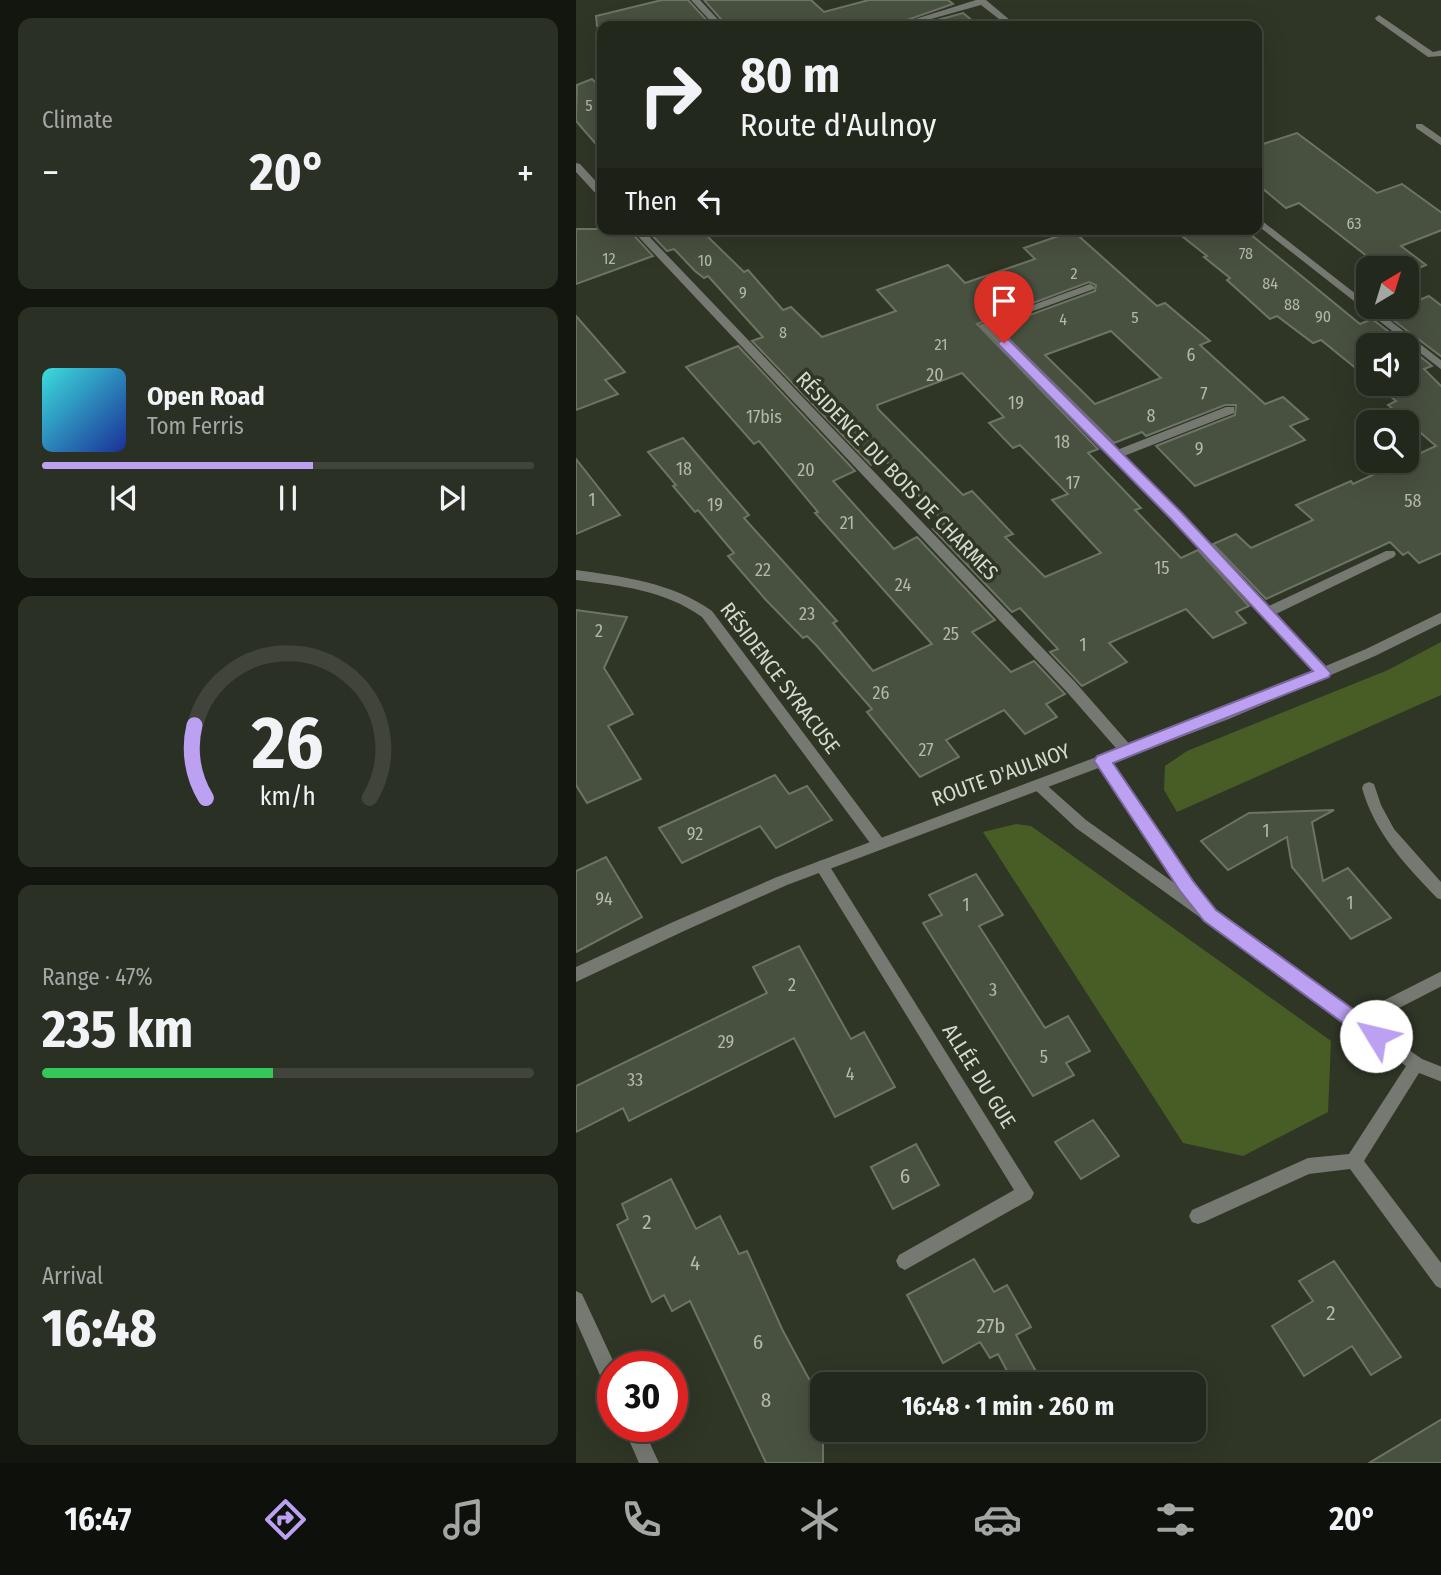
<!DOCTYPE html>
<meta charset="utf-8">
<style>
:root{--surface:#23281c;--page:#2b3025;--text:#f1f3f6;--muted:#a3a6a3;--line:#40443b;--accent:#bca0f2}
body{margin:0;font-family:"Fira Sans Condensed",sans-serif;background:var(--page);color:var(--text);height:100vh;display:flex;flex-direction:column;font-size:26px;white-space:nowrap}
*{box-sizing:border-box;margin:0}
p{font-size:23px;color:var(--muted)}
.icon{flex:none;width:38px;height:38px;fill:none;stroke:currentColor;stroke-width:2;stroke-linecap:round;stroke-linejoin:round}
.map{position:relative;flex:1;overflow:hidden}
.side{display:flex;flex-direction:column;gap:18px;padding:18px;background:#13160f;width:576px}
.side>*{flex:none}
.top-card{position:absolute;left:21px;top:21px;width:665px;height:214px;border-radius:14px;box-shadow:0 7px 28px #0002,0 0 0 2px var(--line);background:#23281c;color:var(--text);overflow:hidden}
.needle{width:46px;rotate:38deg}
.controls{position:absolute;left:780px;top:256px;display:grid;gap:14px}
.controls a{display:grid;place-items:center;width:63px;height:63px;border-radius:14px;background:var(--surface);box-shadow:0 7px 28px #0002,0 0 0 2px var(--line);font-size:35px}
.speed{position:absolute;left:21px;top:1351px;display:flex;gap:14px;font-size:35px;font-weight:700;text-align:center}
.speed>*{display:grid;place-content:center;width:91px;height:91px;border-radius:50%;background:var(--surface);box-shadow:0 7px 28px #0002,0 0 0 2px var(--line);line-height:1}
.speed .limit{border:10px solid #d22;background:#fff;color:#111}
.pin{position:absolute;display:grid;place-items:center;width:60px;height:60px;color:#fff;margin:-72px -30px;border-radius:50% 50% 50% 0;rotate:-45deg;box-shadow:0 0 7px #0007}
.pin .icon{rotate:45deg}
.me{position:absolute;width:77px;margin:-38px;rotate:306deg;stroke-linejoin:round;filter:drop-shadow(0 0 5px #0008)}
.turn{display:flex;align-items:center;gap:24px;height:147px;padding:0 28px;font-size:32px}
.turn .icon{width:91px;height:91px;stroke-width:2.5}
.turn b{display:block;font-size:49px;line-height:60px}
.then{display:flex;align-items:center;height:66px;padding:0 28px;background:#0003;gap:14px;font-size:26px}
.big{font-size:52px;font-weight:700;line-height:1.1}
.side .widget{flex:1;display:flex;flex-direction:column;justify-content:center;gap:10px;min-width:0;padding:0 24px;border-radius:14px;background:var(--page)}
.side .dial{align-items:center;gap:0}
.dial svg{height:182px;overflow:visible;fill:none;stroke:var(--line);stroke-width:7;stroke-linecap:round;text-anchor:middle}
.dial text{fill:var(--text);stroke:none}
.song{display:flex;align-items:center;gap:21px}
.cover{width:84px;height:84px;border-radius:10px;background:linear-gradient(135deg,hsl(180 70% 55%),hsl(230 70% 35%))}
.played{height:7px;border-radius:4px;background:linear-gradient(90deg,var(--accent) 55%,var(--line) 55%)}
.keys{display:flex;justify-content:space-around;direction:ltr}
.heat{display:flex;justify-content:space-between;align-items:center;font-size:38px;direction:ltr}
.charge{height:10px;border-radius:5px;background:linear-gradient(90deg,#34c759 47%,var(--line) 0)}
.trip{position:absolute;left:234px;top:1372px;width:396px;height:70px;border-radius:14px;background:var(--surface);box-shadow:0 7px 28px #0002,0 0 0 2px var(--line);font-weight:700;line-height:70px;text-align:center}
.tabs{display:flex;height:112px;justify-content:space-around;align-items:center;background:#0e100b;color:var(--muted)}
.tabs .icon{width:49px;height:49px}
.tabs .active{color:var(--accent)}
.tabs b{font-size:32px;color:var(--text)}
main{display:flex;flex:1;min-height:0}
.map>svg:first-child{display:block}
.green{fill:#475d25}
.building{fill:#485040;stroke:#6c7463;stroke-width:2;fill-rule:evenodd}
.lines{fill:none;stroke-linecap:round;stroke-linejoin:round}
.service{fill:#757971;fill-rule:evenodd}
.minor{fill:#757971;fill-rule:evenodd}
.tertiary{fill:#757971;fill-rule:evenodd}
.route{fill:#bca0f2;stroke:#7a689d;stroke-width:2}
.labels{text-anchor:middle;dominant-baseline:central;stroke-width:7;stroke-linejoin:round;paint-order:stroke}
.far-number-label{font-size:16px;fill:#b2b8ac}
.number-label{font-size:18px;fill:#b2b8ac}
.street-label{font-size:21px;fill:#d5dad0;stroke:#2f3626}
.near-number-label{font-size:21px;fill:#b2b8ac}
</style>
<main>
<section class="side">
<div class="widget"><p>Climate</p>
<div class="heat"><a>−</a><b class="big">20°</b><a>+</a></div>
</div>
<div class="widget">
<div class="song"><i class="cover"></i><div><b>Open Road</b><p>Tom Ferris</p></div></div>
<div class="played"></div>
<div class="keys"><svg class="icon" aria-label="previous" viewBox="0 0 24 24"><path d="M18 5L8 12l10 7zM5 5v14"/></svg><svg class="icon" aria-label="pause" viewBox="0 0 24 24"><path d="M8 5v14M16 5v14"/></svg><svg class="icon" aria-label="next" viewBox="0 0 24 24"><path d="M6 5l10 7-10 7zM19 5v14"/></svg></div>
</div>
<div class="widget dial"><svg viewBox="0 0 100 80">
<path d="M14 69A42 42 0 1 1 86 69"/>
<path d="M14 69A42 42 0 0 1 9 37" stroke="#bca0f2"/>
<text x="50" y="56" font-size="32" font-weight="700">26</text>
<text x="50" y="72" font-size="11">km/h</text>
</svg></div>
<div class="widget"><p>Range · 47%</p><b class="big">235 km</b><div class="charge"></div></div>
<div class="widget"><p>Arrival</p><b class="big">16:48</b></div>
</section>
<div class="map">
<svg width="866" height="1463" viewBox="0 0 866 1463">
<rect width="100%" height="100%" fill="#2f3626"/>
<!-- green -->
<g class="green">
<polygon points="865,642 865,695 601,812 588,790 589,766 611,751 812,670"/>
<polygon points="440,824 455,826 755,1041 752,1112 667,1156 607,1143 407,832"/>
</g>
<!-- building -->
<g class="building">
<polygon points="86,0 112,0 136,26 21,26 20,16"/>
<polygon points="128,0 235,0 248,12 293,0 372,0 377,4 314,26 151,26"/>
<polygon points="387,13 403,26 339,26"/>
<polygon points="16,79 26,88 26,151 0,121 1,85"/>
<polygon points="721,133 801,193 826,184 866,213 866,230 825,246 850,265 831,273 831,268 806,268 723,203 710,208 681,184 681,146"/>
<polygon points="0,229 52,229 77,256 0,284"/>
<path d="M70 229H142L143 233 132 237 168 272 172 270 207 310 215 307 246 337 320 311 301 290 372 265 389 283 459 259 448 248 497 231 581 306 589 303 634 341 624 345 689 404 707 397 732 419 714 426 729 440 619 486 580 446 659 415 660 405H649L570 436 566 432 538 443 421 327 519 291 520 285 513 282 401 324 522 449 512 453 565 508 559 510 605 558 622 550 673 606 660 612 670 623 637 638 610 609 533 643 551 662 506 686 474 652 482 649 444 608 436 612 357 529 369 523 314 465 307 459 295 465 176 341 187 337 132 276 128 278 119 271 98 249 91 251ZM535 331 585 378 519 404 469 355ZM386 373 428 417 413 423 437 448 444 445 492 494 476 500 525 553 469 577 429 537 437 534 396 491 387 495 302 409 301 405Z"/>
<polygon points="597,229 668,229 784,324 796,319 830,345 793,345 793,379 745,340 737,343 701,316 694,319 651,280 654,278 628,257 631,256"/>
<polygon points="853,296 866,306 866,357 809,314"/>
<polygon points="0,316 49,372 29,380 42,394 0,410"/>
<polygon points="162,346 279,471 257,481 318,549 341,537 419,620 396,632 435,672 458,661 489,694 470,704 481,717 449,734 428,710 370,740 383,757 344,777 291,712 296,709 240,645 231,636 227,638 189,599 152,556 158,553 122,510 119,512 97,486 100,485 72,452 107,438 173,515 168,518 261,621 257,623 297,671 356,644 239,513 242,512 183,441 178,444 110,367"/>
<polygon points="831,346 856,366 848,369 866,387 866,553 843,563 832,552 827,555 814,542 690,599 637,544 660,534 675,548 737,520 720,505 775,481 777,484 860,446 812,405 820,401 798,383 831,383"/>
<polygon points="0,459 44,515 0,534"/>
<polygon points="0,610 51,617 28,668 57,714 32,726 65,779 11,803 0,785"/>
<polygon points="199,775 213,794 231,786 256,820 200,848 184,826 106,863 83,828"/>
<polygon points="758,810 736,822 747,881 772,868 815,918 775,939 716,867 711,837 652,870 625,841 673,813"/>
<polygon points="30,857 66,917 0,952 0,871"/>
<polygon points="400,874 427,915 403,926 469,1028 492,1016 514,1051 490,1063 498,1075 457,1096 347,923 366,915 353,895"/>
<polygon points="223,946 275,1039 288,1032 319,1087 259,1117 218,1038 53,1121 47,1108 0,1132 0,1086 191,993 177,967"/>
<polygon points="517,1120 543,1156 505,1179 479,1142"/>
<polygon points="340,1144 363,1185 317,1209 295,1167"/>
<polygon points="95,1179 120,1229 144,1216 163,1254 171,1251 206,1329 247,1405 247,1463 190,1463 114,1301 96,1311 88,1295 76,1302 41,1225 52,1219 46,1204"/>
<polygon points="398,1259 418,1292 431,1285 455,1327 440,1335 462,1375 445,1384 438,1384 422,1354 414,1358 404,1342 367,1363 331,1295"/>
<polygon points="758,1261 825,1357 795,1375 776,1346 728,1376 696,1326 737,1301 723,1281"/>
<polygon points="866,1419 866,1463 793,1463"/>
</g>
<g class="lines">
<!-- service -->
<polygon class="service" points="840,124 846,124 866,138 866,146 840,128"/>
<!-- minor -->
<g class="minor">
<polygon points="115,0 124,0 148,26 139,26"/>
<polygon points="400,0 410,0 441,26 432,26 405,5 330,26 317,26"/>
<polygon points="803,15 857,52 866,50 866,56 852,57 800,20 799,18"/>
<polygon points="0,163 4,164 26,188 26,197 22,196 0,172"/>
<polygon points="681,217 866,361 866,370 681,225"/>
<polygon points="55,229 66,229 500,683 556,747 558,751 556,755 546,755 490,691"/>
<polygon points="514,284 519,287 518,289 416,326 541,450 650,407 658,407 658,413 548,456 693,606 810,551 818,551 820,554 818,557 700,614 753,669 755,673 753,677 743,677 596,519 403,325"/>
<path d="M0 570C48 577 95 582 136 611L307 839 309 843 307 847 302 849 297 847 126 617C88 590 46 586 0 580Z"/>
<polygon points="527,754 532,756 627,897 630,901 628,904 781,1014 866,971 866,986 794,1023 846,1059 866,1067 866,1082 843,1073 788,1161 866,1264 866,1289 860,1286 774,1169 733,1174 628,1222 622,1224 616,1222 613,1216 616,1210 732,1158 773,1154 830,1066 500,828 454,785 456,781 466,781 510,820 604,887 522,764 520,760 522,756"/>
<path d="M793 782 798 784 805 805 818 829 866 883V900L861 898C829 864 799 834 786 788L788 784Z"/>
<polygon points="246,860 251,862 458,1193 455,1199 329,1270 323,1267 320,1261 323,1255 438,1190 241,870 239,866 241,862"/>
<polygon points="0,1291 6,1294 40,1367 37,1367 37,1391 30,1389 0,1321"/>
<polygon points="47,1426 66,1426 83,1463 63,1463"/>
</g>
<!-- tertiary -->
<polygon class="tertiary" points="866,612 866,623 799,656 653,719 211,885 108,931 0,982 0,967 97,922 201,877 643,711 790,649"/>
</g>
<!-- route -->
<polygon class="route" points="428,339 433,340 605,512 755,673 753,677 537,763 617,881 640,910 806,1030 809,1036 806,1042 800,1044 793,1042 628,921 604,891 521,765 518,761 521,756 737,671 595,519 424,346 422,343"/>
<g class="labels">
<!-- far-number labels -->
<g class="far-number-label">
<text x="13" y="105">5</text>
<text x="778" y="223">63</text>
<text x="670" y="253">78</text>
<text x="33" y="258">12</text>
<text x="129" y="260">10</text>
<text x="498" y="273">2</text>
<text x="694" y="283">84</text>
<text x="167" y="292">9</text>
<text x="716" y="304">88</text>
<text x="747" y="316">90</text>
<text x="559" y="317">5</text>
<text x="487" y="319">4</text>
<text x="207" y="332">8</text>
<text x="365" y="344">21</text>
</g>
<!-- number labels -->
<g class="number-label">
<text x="615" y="355">6</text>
<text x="359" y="375">20</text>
<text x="628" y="394">7</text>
<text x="440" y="403">19</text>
<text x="575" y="416">8</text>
<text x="188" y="417">17bis</text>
<text x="486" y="442">18</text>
<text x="623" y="449">9</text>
<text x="108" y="469">18</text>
<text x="230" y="470">20</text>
<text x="497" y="483">17</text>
<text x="16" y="500">1</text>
<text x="837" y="501">58</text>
<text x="139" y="505">19</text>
<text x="271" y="523">21</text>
<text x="586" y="568">15</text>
<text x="187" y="570">22</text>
<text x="327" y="585">24</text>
<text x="231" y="614">23</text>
<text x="23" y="631">2</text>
<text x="375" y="634">25</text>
<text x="507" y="645">1</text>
<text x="305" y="693">26</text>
<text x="350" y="750">27</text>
<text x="690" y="831">1</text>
<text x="119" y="834">92</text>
<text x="28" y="899">94</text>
<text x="774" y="903">1</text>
<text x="390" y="905">1</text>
<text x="216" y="985">2</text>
<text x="417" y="990">3</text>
<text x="150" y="1042">29</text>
<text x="468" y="1057">5</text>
<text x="274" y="1074">4</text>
<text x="59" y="1080">33</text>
</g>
<!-- street labels -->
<g class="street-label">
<text transform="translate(321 476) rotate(46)">RÉSIDENCE DU BOIS DE CHARMES</text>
<text transform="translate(204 678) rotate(53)">RÉSIDENCE SYRACUSE</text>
<text transform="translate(425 775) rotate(-20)">ROUTE D'AULNOY</text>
<text transform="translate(403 1076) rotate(58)">ALLÉE DU GUE</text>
</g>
<!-- near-number labels -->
<g class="near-number-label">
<text x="329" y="1176">6</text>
<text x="71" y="1222">2</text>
<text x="119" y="1263">4</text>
<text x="755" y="1313">2</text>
<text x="415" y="1326">27b</text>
<text x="182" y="1342">6</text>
<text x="190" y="1400">8</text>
</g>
</g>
</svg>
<div class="controls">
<a><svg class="needle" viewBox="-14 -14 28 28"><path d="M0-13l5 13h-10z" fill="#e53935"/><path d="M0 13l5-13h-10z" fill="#a3a6a3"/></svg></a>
<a><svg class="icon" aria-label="sound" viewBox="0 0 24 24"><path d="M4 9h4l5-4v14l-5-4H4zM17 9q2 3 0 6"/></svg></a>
<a><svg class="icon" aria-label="search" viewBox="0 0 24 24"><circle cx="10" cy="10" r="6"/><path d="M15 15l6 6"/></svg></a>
</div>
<div class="speed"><div class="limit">30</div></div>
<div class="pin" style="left:428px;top:343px;background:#d93025"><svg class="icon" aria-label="arrive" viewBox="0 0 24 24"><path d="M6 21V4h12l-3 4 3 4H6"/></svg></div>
<svg class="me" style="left:800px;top:1036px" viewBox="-20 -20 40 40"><circle r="19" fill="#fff"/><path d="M0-13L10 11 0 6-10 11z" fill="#bca0f2"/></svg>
<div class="trip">16:48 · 1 min · 260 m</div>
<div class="top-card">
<div class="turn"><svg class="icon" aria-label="right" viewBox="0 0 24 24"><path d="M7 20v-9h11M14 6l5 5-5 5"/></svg><div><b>80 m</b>Route d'Aulnoy</div></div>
<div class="then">Then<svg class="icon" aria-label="left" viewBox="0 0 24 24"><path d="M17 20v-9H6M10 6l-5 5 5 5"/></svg></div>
</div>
</div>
</main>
<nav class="tabs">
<b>16:47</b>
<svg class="icon active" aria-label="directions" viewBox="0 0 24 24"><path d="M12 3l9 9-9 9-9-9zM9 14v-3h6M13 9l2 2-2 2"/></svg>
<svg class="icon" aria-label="music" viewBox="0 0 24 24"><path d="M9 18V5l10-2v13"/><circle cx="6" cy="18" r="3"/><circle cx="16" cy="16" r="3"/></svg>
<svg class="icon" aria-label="phone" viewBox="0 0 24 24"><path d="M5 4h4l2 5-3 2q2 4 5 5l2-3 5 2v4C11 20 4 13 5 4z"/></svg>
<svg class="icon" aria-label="climate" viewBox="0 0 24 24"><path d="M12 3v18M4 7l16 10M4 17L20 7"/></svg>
<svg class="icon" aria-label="car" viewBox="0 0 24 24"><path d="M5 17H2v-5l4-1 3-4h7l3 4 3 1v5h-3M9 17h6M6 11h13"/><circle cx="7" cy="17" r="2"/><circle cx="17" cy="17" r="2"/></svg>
<svg class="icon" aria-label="filters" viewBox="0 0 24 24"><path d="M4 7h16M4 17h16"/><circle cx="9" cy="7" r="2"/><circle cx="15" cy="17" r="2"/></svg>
<b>20°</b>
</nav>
